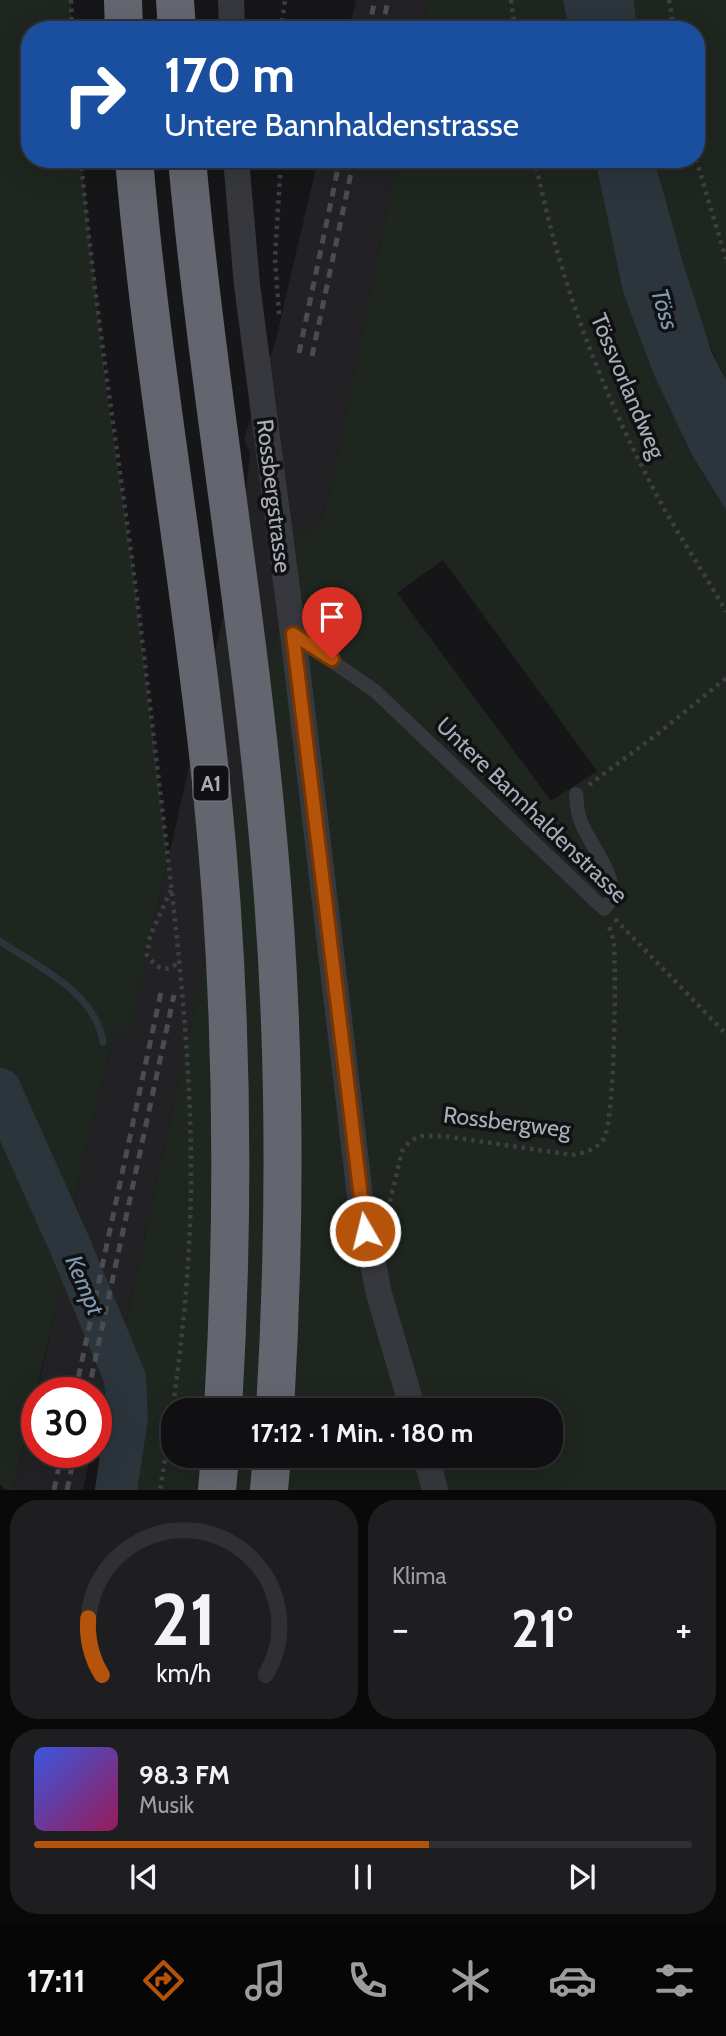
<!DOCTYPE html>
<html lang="de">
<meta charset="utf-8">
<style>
:root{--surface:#101012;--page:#1e1e20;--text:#f1f3f6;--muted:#9c9d9f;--line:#303032;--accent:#b45309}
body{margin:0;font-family:Cabin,sans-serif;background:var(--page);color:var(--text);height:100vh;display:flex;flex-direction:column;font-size:26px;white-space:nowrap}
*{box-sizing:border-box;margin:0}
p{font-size:23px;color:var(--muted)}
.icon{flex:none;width:38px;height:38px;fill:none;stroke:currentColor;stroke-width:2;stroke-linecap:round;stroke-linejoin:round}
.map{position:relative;height:1490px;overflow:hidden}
.details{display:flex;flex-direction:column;gap:10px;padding:10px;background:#09090a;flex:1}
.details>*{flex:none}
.top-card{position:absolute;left:21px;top:21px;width:684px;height:147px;border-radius:28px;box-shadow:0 7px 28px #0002,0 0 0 2px var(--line);background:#1a4fa0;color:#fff;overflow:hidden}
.speed{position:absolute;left:21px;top:1377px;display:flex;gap:14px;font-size:35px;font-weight:700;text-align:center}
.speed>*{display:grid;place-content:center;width:91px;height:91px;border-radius:50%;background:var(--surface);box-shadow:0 7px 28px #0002,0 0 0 2px var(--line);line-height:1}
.speed .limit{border:10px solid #d22;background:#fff;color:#111}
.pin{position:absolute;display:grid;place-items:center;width:60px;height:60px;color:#fff;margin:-72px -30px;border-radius:50% 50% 50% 0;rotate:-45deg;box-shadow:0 0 7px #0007}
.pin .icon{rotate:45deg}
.me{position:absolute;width:77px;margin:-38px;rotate:352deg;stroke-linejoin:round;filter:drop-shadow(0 0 5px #0008)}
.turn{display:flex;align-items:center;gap:24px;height:147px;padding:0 28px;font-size:32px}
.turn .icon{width:91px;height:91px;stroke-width:2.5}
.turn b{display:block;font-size:49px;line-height:60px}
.big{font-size:52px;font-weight:700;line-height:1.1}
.details .card{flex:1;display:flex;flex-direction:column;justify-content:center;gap:10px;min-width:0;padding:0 24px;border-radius:28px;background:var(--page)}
.details .dial{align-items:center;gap:0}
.dial svg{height:182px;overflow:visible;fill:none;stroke:var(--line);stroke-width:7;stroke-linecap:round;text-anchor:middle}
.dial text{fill:var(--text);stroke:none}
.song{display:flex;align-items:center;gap:21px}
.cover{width:84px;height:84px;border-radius:10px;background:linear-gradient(135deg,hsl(230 70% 55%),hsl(330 70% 35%))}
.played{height:7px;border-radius:4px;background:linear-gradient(90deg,var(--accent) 60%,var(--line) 60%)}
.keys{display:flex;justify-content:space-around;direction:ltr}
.heat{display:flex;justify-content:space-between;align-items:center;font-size:38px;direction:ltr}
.details .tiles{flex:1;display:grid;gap:10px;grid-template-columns:1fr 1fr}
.card:last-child{grid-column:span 2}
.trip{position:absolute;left:161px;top:1398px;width:402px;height:70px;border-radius:28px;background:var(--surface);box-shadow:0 7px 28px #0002,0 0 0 2px var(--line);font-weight:700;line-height:70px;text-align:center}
.tabs{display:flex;height:112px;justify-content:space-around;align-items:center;background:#060607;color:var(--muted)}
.tabs .icon{width:49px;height:49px}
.tabs .active{color:var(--accent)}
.tabs b{font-size:32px;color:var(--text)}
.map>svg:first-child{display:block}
.built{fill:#222225}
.green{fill:#1e261f;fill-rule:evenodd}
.water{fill:#2c353c}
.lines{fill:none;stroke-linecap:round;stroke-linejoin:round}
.stream{stroke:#2c353c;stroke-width:7}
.river{stroke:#2c353c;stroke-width:42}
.path{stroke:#3d3f44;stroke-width:4.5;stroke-dasharray:3.5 5;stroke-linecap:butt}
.service{stroke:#37383d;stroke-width:14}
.minor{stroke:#37383d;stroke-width:26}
.motorway{stroke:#63666e;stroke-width:38}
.rail{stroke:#4a4c52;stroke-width:5;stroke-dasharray:9 7;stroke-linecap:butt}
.route-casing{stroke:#753606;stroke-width:18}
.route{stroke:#b45309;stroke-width:12}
.labels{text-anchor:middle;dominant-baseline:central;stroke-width:7;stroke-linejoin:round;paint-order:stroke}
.shield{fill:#111113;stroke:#7b7e86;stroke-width:2}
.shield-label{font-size:21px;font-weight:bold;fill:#a8adb8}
.street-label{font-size:23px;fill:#a8adb8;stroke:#111113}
.water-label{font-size:24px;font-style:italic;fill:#7f9bb3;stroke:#111113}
</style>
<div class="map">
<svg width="726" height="1490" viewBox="0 0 726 1490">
<rect width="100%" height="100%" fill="#161618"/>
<!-- built -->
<g class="built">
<polygon points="356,0 429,0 423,30 349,30"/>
<polygon points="318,159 397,159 335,469 321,523 297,537 123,1337 83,1241 89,1239 74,1200 113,1039 131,1024 240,541 250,453 244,439 276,339"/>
<polygon points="73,1284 109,1370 96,1427 96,1393 37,1393 60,1289"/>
<polygon points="37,1394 37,1452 91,1453 83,1490 13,1490"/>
</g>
<!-- green -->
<g class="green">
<path d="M0 0H71L72 30H30V159H81L107 393 132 560 168 859 131 1025 113 1039 74 1200 89 1238 83 1241 73 1284 60 1290 13 1490H6L0 1484ZM67 1199 83 1235 38 1211Z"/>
<polygon points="429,0 563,0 569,30 423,30"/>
<path d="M634 0H726V380C691 311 674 233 654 159H696V30H637Z"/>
<path d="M397 159H595L623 292 653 373 692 455 726 510V1490H103L123 1337 297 537 321 523 335 469ZM443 560 597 771 551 801 397 593ZM173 1410H551V1456H173Z"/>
</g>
<!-- water -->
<g class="water">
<polygon points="563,0 634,0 637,30 569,30"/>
<polygon points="595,159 654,159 683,263 712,353 726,380 726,510 692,455 653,373 623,292"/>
<polygon points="67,1198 83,1235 53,1248 38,1211"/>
</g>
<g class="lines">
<!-- stream -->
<path class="stream" d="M0 941C37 967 95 991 103 1042"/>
<!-- river -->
<polyline class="river" points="0,1089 68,1241 125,1378 127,1418 116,1490"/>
<!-- path -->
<g class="path">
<polyline points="71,0 72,30"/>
<polyline points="511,0 515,30"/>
<polyline points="669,0 674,30"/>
<polyline points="281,30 285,0"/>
<path d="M81 159C93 293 114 426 132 560 143 642 152 725 162 807 176 925 190 1043 191 1162 192 1272 178 1382 160 1490"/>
<path d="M535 159C558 278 603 396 661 503 681 540 706 575 726 612"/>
<polyline points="696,159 726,259"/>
<polyline points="279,314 275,259 281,159"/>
<polyline points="589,785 660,732 726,678"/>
<path d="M171 890 150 936 147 955C157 969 167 975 180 960"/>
<polyline points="615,919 726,1034"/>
<path d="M388 1210 402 1151 410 1141 421 1136H444L572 1155C584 1153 597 1150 604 1138 615 1118 616 972 614 944 613 937 610 930 608 923"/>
</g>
<!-- service -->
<path class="service" d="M293 634 375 691 604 909 613 898C612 867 592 849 581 822 577 813 577 803 576 794"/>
<!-- minor -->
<g class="minor">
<polyline points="231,0 232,30"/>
<polyline points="236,159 247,285 293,634 361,1204 379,1294 413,1410"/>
<polyline points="426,1456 435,1490"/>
</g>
<!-- motorway -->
<g class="motorway">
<polyline points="123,0 124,30"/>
<polyline points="175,0 177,30"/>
<path d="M134 159C152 371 191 581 212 792 233 998 235 1204 223 1410"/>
<path d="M187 159C208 390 249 618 269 849 286 1036 286 1223 275 1410"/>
<polyline points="217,1490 220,1456"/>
<polyline points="269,1490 272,1456"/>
</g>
<!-- rail -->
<g class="rail">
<polyline points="368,30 375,0"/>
<polyline points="382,30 388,0"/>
<polyline points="299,353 340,159"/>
<polyline points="312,356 354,159"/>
<polyline points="75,1393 161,992"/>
<polyline points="88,1393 174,995"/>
<polyline points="54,1490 62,1452"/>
<polyline points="67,1490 75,1452"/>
</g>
</g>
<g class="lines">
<!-- route casing -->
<g class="route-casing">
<polyline id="route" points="332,659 293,634 365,1231"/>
</g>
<!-- route -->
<use href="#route" class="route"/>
</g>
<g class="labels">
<!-- shield labels -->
<rect class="shield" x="193.5" y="765.5" width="35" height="35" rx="5"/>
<g class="shield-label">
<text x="211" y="783">A1</text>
</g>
<!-- street labels -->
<g class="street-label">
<text transform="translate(628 386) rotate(67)">Tössvorlandweg</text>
<text transform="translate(274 496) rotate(83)">Rossbergstrasse</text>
<text transform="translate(532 810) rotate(44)">Untere Bannhaldenstrasse</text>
<text transform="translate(507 1122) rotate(7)">Rossbergweg</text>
</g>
<!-- water labels -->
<g class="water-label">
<text transform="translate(665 309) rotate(73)">Töss</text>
<text transform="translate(85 1285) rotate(67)">Kempt</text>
</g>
</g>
</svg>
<div class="speed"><div class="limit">30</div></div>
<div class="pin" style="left:332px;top:659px;background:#d93025"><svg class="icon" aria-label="arrive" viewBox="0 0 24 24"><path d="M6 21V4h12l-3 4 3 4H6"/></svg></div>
<svg class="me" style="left:365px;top:1231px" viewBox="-20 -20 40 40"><circle r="17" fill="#b45309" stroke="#fff" stroke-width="3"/><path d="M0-11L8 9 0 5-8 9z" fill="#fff"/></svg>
<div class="trip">17:12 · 1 Min. · 180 m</div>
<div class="top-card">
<div class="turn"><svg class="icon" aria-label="right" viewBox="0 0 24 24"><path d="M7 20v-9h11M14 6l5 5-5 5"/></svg><div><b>170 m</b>Untere Bannhaldenstrasse</div></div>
</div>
</div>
<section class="details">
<div class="tiles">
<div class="card dial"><svg viewBox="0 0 100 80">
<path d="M14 69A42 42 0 1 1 86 69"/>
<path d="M14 69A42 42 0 0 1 8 44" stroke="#b45309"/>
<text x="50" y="56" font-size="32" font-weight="700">21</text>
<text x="50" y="72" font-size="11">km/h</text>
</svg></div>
<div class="card"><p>Klima</p>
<div class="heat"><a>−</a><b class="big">21°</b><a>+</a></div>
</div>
<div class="card">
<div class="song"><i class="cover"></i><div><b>98.3 FM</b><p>Musik</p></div></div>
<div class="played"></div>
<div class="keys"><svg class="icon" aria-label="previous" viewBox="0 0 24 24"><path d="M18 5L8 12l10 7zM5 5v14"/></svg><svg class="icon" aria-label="pause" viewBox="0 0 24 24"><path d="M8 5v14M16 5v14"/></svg><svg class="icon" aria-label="next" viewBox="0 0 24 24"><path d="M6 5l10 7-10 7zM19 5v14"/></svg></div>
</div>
</div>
</section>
<nav class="tabs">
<b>17:11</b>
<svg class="icon active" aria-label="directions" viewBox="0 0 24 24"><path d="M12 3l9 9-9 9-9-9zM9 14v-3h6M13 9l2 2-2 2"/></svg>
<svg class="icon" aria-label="music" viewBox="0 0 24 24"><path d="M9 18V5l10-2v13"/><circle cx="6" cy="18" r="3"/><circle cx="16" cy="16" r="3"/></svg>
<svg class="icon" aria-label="phone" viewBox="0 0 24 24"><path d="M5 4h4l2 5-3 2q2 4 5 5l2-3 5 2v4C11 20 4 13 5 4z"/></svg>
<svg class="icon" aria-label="climate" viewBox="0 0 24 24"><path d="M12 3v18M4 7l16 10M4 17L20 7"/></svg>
<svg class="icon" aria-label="car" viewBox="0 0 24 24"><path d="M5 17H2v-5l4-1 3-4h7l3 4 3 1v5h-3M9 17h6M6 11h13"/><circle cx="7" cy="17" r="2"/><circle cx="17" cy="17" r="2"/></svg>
<svg class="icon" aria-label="filters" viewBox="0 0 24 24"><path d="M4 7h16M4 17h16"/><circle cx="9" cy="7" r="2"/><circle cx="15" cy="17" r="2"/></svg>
</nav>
